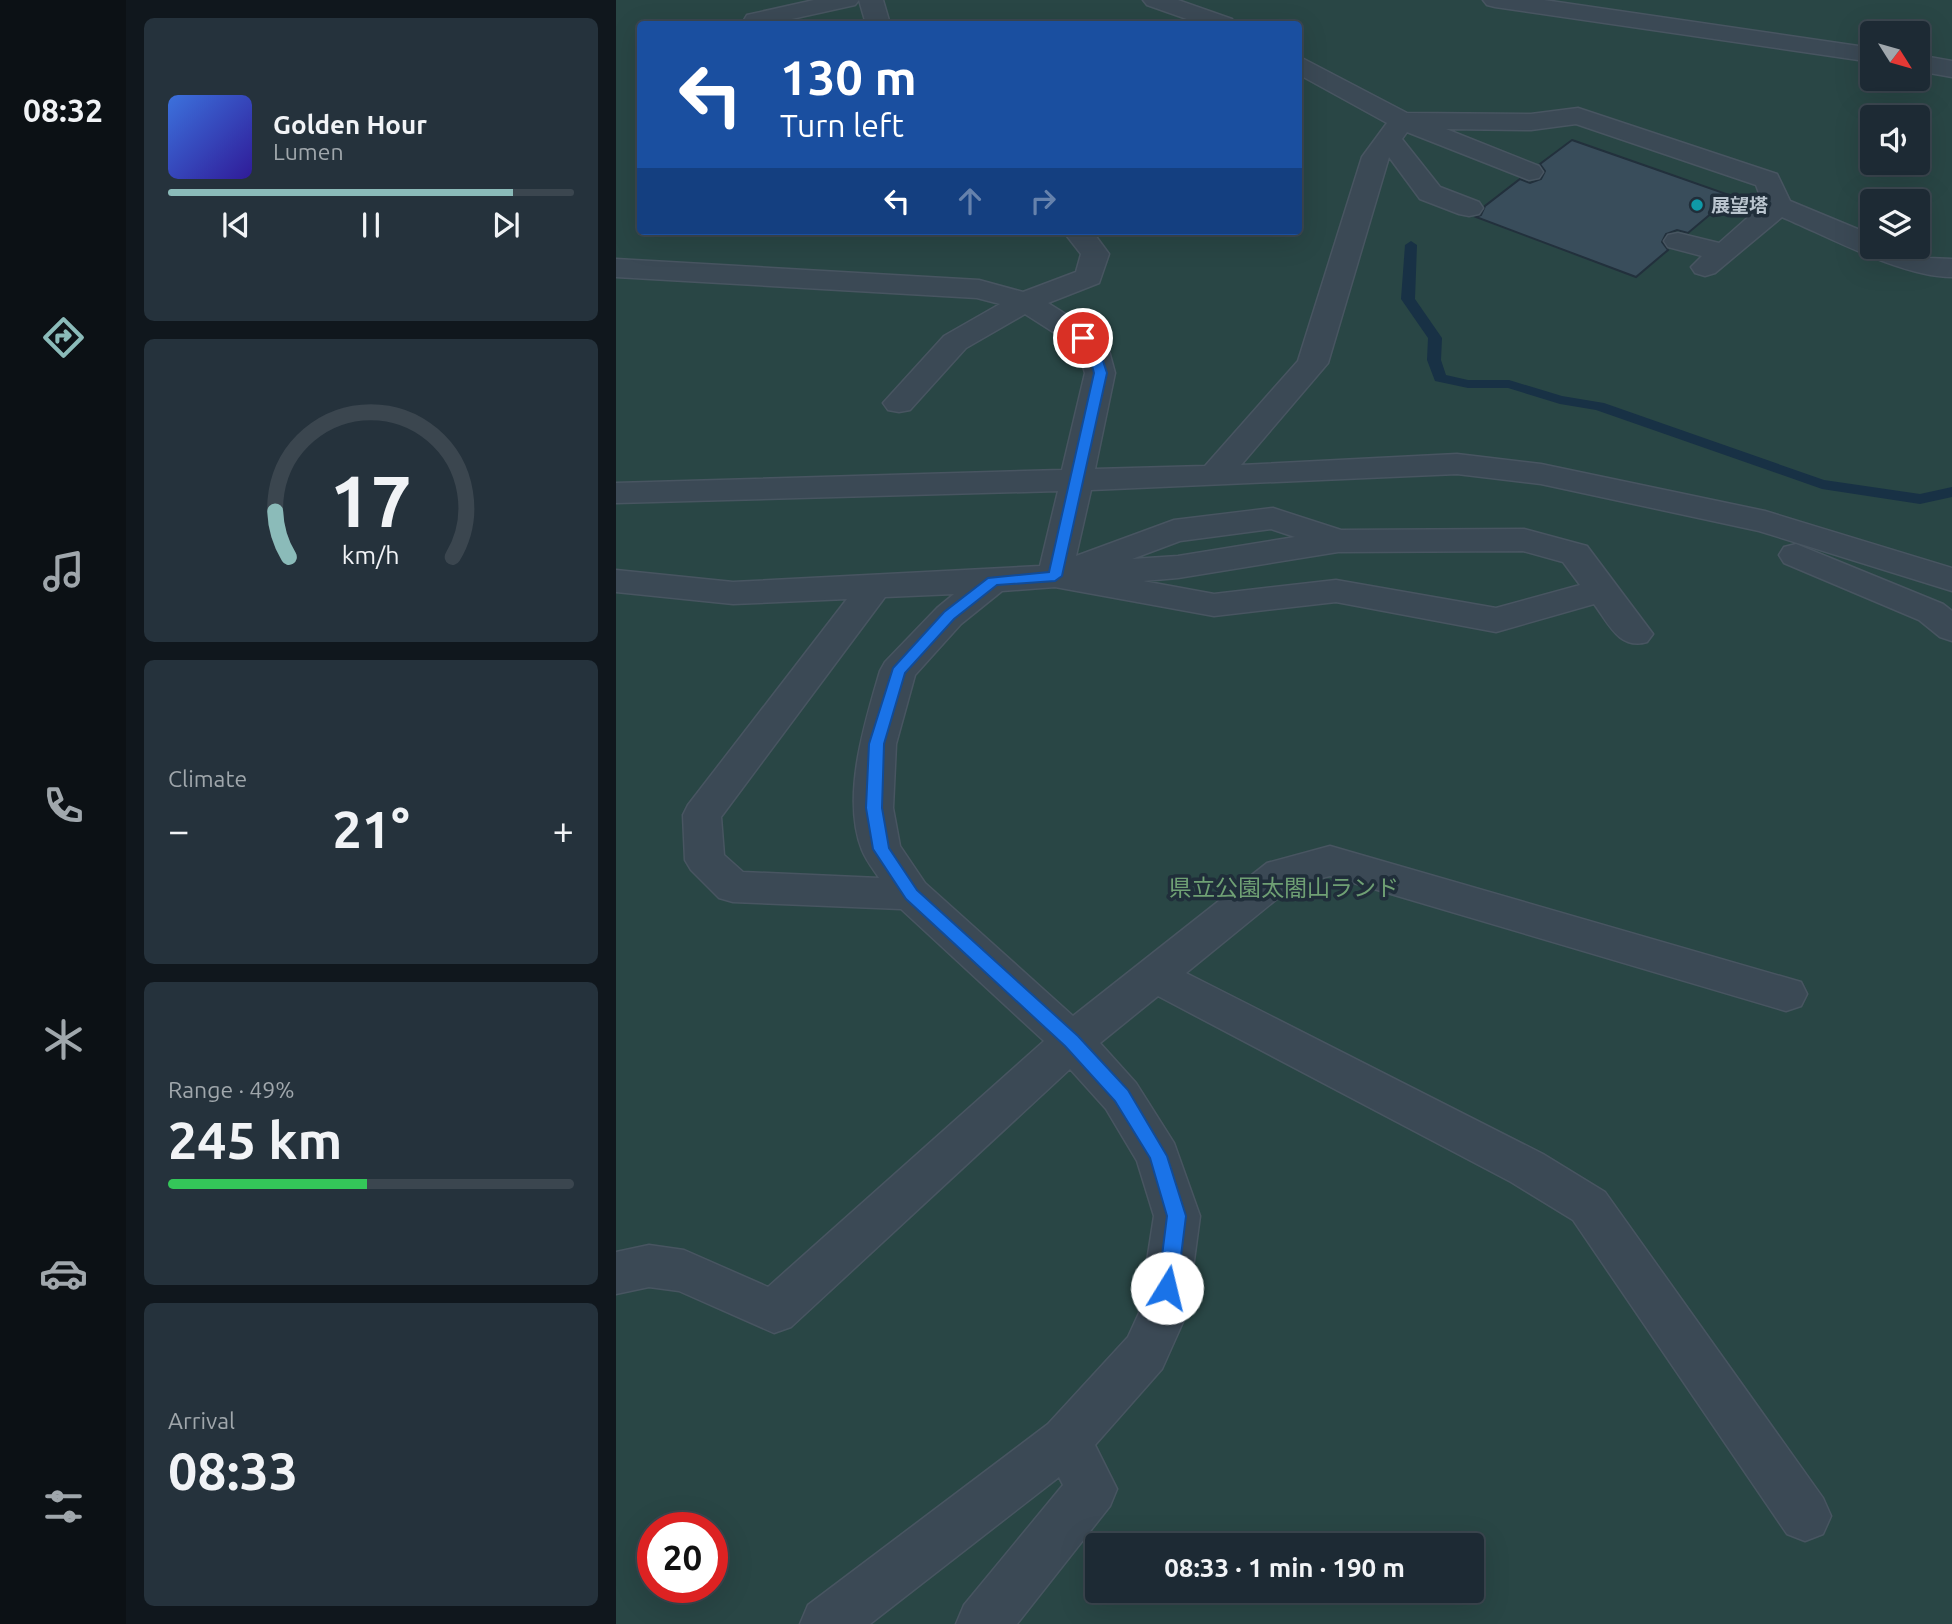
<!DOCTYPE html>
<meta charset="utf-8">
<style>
:root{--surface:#1d2a34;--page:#25323c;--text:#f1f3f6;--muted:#a0a7ac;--line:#3b464f;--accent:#8bbbb9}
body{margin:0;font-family:Ubuntu,"Noto Sans JP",sans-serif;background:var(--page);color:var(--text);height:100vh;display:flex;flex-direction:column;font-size:26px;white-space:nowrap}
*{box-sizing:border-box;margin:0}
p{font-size:23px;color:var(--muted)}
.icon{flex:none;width:38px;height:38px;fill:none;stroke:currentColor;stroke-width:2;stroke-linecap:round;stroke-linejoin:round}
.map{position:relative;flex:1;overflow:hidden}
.panel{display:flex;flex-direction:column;gap:18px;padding:18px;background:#10171d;width:490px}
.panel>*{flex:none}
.banner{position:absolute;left:21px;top:21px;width:665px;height:214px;border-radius:7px;box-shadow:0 7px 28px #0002,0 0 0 2px var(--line);background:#1a4fa0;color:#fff;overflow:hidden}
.needle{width:46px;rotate:127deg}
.tools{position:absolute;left:1244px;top:21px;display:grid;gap:14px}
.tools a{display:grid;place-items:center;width:70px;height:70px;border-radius:7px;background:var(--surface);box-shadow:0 7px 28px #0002,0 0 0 2px var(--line);font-size:35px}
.speed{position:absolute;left:21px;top:1512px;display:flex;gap:14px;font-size:35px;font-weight:700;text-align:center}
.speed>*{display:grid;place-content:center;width:91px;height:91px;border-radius:50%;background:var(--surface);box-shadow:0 7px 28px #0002,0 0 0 2px var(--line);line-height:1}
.speed .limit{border:10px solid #d22;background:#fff;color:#111}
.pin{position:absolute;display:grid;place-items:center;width:60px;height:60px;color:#fff;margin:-30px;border:4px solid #fff;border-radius:50%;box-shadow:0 2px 7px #0007}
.me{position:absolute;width:77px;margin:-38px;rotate:9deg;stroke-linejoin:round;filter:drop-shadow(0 0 5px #0008)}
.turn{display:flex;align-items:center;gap:24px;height:147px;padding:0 28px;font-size:32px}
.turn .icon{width:91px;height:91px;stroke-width:2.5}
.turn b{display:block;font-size:49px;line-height:60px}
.lanes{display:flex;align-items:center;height:66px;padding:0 28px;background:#0003;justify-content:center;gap:35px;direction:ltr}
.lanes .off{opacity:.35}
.big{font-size:52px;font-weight:600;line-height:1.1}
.panel .widget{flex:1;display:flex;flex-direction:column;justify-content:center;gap:10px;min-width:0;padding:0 24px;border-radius:10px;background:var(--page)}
.panel .dial{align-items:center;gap:0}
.dial svg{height:182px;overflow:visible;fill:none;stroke:var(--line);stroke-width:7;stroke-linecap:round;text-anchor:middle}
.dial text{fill:var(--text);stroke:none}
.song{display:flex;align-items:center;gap:21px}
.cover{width:84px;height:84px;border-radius:10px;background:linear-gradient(135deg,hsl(220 70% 55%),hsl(250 70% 35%))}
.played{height:7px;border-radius:4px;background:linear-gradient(90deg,var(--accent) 85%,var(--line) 85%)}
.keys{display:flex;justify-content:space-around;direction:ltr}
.heat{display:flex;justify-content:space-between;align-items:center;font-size:38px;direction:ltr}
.charge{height:10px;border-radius:5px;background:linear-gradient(90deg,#34c759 49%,var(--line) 0)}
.trip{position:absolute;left:469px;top:1533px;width:399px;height:70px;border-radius:7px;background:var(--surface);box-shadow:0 7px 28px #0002,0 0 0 2px var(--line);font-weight:600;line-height:70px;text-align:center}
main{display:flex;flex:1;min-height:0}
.tab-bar{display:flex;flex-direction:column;width:126px;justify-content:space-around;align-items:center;background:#0c1115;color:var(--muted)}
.tab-bar .icon{width:49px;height:49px}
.tab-bar .on{color:var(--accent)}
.tab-bar b{font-size:32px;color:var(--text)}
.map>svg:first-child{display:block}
.green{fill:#294645;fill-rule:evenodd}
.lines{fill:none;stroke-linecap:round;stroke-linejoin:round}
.stream{fill:#183145;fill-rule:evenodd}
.building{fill:#394d5b;stroke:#22303c;stroke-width:2}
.minor-casing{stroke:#485561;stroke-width:3}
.minor{fill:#3b4955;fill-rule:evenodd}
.route{fill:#1a73e8;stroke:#114b97;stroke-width:2}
.culture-dot{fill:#0f9aa8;stroke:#202e3a;stroke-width:2.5}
.labels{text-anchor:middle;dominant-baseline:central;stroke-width:7;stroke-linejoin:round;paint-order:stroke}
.far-poi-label{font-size:19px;font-weight:bold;fill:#b9c4ce;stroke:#202e3a;text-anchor:start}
.park-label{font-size:23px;fill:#6fa074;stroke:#202e3a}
</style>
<main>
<nav class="tab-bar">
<b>08:32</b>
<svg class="icon on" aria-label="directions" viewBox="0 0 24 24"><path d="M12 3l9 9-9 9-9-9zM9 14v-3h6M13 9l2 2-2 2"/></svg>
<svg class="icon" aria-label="music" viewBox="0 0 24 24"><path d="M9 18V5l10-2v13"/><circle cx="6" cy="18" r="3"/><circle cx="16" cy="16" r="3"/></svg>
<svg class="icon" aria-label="phone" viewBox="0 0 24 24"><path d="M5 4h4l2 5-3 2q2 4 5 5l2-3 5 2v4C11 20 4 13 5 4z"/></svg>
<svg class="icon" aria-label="climate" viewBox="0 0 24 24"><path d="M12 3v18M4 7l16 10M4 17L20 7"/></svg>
<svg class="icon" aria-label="car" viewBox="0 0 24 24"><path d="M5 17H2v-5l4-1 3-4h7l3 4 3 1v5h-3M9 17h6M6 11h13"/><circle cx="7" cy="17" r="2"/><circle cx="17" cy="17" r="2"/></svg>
<svg class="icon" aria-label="filters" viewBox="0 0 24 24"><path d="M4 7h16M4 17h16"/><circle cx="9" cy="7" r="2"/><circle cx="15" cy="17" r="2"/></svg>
</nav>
<section class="panel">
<div class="widget">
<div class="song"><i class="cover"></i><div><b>Golden Hour</b><p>Lumen</p></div></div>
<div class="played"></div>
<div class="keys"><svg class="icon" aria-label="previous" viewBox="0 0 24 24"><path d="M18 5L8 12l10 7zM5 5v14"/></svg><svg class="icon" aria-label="pause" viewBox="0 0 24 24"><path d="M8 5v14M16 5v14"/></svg><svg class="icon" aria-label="next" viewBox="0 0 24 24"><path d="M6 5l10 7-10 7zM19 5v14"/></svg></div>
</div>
<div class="widget dial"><svg viewBox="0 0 100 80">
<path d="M14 69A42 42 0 1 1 86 69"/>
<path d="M14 69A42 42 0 0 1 8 49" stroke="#8bbbb9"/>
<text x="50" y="56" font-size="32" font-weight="700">17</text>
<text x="50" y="72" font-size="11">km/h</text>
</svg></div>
<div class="widget"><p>Climate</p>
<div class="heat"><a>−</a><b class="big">21°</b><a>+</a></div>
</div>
<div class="widget"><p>Range · 49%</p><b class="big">245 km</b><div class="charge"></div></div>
<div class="widget"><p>Arrival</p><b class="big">08:33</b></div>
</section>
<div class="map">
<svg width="1336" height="1624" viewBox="0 0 1336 1624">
<rect width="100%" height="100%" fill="#273845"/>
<!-- green -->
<path class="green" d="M0 0H1336V1624H0ZM24 24H682V231H24ZM1256 33H1302V79H1256ZM1256 117H1302V163H1256ZM1256 201H1302V247H1256ZM37 1528H96V1587H37ZM481 1545H856V1591H481Z"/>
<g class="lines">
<!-- stream -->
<polygon class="stream" points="795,241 801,245 799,299 826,338 825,360 830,375 852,380 893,380 946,396 988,403 1208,480 1304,494 1336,487 1336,497 1304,504 1206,489 980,410 944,404 892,388 852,388 819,381 811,360 812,338 785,299 789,245"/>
</g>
<!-- building -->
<polygon class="building" points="956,140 1039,169 1116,196 1072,233 1061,230 1050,234 1046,242 1052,250 1020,277 860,217 865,215 869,206 904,179 914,183 925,179 929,171 924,164"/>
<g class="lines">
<!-- minor casing -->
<g class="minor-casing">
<g id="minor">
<polygon points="198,0 243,0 239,5 153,24 131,24 128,20 131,15"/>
<polygon points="243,0 267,0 274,24 250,24"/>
<polygon points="527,0 562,0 616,19 619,24 585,24 531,5"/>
<polygon points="867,0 928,0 1256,48 1256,62 879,7 871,5"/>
<polygon points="1302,55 1336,61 1336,77 1302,71"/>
<path d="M682 56 791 113 915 114 962 108 1161 174 1174 201 1256 235V247H1284L1313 258 1336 259V277C1286 277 1213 237 1166 217L1099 273 1089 276 1079 273 1075 267 1086 256 1052 247 1048 241 1052 235 1062 233 1103 243 1147 204 1140 185 960 124 915 130 830 129 923 166 927 172 923 178 913 180 791 132 786 139 824 187 863 202 867 208 863 214 853 216 843 214 804 199 773 157 712 363 625 465 841 454 925 464 1149 511 1336 568V591L1143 531 925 484 841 474 475 490 460 556 558 520 657 508 725 530 908 529 971 546 1037 634 1031 642C1003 650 993 624 978 604L880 632 720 602 598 616 439 587 386 591 345 624 299 675 280 744 277 808 284 846 309 883 457 1016 651 863 714 846 1185 982 1191 994 1185 1006 1170 1011 714 876 678 885 570 973 927 1154 989 1192 1207 1498 1215 1516 1207 1534 1189 1541 1171 1534 957 1220 895 1182 542 996 484 1043 520 1083 558 1143 584 1216 571 1313 546 1369 479 1445 501 1489 494 1506 401 1624H340L348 1605 447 1485 443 1477 254 1624H184L192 1605 432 1424 512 1337 523 1313 538 1216 521 1161 490 1109 454 1069 175 1327 158 1333 63 1291 33 1287 0 1294V1252L33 1245 68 1250 152 1287 428 1041 285 909 117 902 103 898 75 870 69 860 67 815 72 805 231 599 117 604 0 592V570L117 582 424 566 442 491 0 503V483L446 470 469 373 463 353 456 344 409 314 350 348 294 410 283 412 272 410 267 403 328 336 384 304 361 298 0 277V259L363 280 407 292 460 272 465 254 447 231H476L493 254 483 283 432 303 478 332 493 351 499 373 479 469 589 466 682 361 746 157 771 123 682 74ZM655 529 679 537 562 556 516 559 564 541ZM907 551 947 562 964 585 880 608 720 580 598 594 527 581 562 578 722 552ZM338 594 321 608 269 662 264 671C249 722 225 797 246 850 250 860 257 869 263 878L127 872 108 855 105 817 269 597Z"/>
<polygon points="1180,544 1327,604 1336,611 1336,641 1324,637 1303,620 1168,563 1163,555 1168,547"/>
</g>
</g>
<!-- minor -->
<use href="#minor" class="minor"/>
</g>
<!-- route -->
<path class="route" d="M467 334C483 340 486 359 491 373L446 576 439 581 381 585 338 619 289 673 268 744 266 808 273 848 301 890 462 1036 512 1090 551 1156 570 1216 561 1288 558 1294 551 1297 544 1294 542 1288 551 1216 534 1158 499 1101 449 1046 290 899 257 849 250 808 253 744 277 668 328 612 372 578 433 572 478 373 472 351 461 338Z"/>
<!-- markers -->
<circle class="culture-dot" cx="1081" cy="205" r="7"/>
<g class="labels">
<!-- far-poi labels -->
<g class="far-poi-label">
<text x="1095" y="205">展望塔</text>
</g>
<!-- park labels -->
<g class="park-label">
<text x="668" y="887">県立公園太閤山ランド</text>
</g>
</g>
</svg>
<div class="tools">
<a><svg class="needle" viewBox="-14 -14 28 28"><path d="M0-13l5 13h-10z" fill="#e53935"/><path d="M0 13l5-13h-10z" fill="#a0a7ac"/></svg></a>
<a><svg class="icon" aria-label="sound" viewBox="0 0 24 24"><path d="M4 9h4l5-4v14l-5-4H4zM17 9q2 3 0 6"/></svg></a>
<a><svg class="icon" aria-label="layers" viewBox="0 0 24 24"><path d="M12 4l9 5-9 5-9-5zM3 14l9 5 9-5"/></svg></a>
</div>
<div class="speed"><div class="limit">20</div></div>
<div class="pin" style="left:467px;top:338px;background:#d93025"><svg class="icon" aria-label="arrive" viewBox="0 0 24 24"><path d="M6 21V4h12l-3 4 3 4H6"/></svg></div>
<svg class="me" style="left:551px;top:1288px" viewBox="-20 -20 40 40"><circle r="19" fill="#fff"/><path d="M0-13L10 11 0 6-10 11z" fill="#1a73e8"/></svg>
<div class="trip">08:33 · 1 min · 190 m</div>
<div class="banner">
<div class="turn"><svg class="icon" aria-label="left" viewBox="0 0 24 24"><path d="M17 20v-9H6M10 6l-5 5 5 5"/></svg><div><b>130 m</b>Turn left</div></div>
<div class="lanes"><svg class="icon" aria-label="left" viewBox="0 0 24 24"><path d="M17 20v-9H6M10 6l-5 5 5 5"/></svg><svg class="icon off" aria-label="ahead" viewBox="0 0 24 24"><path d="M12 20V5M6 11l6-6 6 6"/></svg><svg class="icon off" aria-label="right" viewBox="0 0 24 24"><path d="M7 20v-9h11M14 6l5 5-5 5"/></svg></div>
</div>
</div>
</main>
